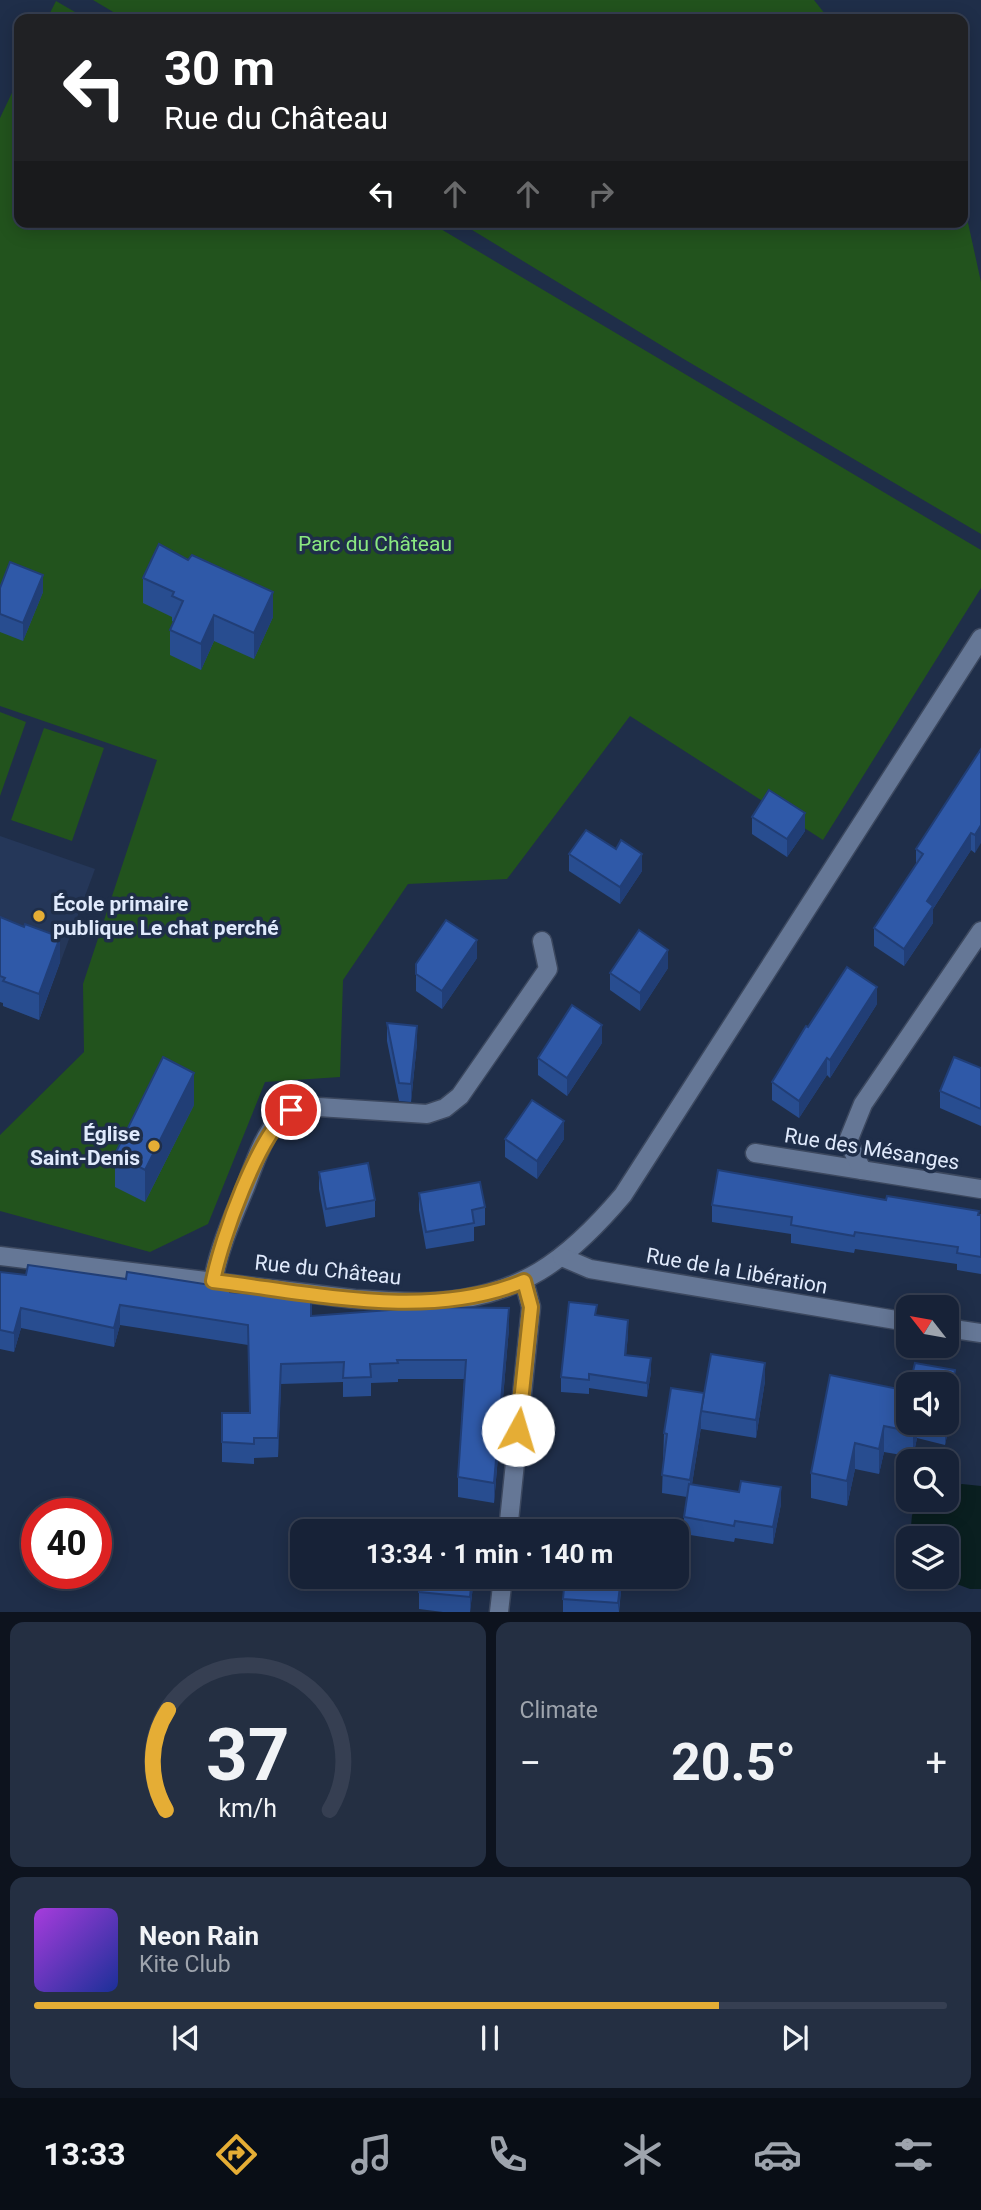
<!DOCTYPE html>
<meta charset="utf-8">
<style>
:root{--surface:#172237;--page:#242f42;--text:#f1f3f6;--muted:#9ea4ad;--line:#363f52;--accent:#e5ad35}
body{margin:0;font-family:Roboto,sans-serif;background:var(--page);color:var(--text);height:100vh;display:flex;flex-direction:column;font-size:26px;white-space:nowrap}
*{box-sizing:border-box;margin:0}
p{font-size:23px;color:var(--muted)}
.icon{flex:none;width:38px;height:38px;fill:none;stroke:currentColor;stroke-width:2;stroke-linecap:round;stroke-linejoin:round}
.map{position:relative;height:1612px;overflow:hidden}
.panel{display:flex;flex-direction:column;gap:10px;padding:10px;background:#0d131e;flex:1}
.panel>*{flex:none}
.hud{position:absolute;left:14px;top:14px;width:954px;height:214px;border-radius:14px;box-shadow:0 4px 18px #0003,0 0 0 2px var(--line);background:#202124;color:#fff;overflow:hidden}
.needle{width:46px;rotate:301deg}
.fabs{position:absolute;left:896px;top:1295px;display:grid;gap:14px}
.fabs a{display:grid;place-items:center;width:63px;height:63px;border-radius:14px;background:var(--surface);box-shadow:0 4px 18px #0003,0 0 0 2px var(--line);font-size:35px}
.speed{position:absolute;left:21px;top:1498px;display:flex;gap:14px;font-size:35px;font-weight:700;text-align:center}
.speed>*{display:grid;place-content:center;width:91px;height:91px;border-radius:50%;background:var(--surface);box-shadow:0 4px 18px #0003,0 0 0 2px var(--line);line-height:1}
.speed .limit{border:10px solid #d22;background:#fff;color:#111}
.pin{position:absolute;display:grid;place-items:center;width:60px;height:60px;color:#fff;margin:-30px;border:4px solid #fff;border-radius:50%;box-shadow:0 2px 7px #0007}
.me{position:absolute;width:77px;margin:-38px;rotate:6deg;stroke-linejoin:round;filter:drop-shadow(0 0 5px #0008)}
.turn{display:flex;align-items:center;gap:24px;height:147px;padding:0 35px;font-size:32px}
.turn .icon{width:91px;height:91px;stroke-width:2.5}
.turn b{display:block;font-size:49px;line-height:60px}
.lanes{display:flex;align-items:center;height:66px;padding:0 35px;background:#0003;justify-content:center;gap:35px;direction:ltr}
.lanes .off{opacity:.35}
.big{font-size:52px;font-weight:700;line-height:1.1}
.panel .widget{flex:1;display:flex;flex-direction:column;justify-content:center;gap:10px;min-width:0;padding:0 24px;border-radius:14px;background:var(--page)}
.panel .dial{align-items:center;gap:0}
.dial svg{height:182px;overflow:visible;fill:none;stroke:var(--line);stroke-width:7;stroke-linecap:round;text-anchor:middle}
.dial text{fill:var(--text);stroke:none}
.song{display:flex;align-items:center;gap:21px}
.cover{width:84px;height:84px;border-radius:10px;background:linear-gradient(135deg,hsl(280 70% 55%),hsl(230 70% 35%))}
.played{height:7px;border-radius:4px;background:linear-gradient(90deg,var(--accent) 75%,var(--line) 75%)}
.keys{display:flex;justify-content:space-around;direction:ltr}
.heat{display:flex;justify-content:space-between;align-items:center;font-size:38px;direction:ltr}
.panel .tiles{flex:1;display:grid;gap:10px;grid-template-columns:1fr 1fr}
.widget:last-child{grid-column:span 2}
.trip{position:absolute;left:290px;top:1519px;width:399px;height:70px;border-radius:14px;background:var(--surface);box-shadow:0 4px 18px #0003,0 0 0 2px var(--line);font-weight:700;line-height:70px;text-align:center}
.tab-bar{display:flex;height:112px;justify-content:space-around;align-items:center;background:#090e16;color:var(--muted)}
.tab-bar .icon{width:49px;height:49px}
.tab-bar .on{color:var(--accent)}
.tab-bar b{font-size:32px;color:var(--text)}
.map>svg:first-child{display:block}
.built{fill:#253759}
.green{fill:#22531d}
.water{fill:#0a1f20}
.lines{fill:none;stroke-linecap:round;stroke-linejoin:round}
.street-casing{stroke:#3c485f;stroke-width:21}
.secondary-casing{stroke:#3c485f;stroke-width:21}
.street{stroke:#657796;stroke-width:18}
.secondary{stroke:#657796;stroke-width:18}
.wall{fill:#284d90}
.shaded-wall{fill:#213e76}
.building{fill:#2f59a8;stroke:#213e76;stroke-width:2}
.route-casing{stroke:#957022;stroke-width:18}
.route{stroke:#e5ad35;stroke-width:12}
.poi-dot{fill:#e5ad35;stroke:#1f2e49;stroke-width:2.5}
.labels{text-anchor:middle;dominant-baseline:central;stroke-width:7;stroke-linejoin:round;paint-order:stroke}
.park-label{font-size:21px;fill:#8ae880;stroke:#1f2e49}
.poi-label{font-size:21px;font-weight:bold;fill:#e0eafc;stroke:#1f2e49;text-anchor:start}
.street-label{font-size:21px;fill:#e0eafc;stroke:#1f2e49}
</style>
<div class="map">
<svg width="981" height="1612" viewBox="0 0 981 1612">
<rect width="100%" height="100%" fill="#1f2e49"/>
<!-- built -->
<polygon class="built" points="0,836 95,869 39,1020 3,1006 4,1003 0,1002"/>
<!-- green -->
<g class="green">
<polygon points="93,0 814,0 829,19 125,19"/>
<polygon points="56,1 87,19 47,19"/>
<polygon points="19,78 19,222 429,222 981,550 981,588 823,840 630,716 507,879 408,884 343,980 340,1077 265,1082 208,1224 150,1252 0,1211 0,1135 84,1052 83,984 157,760 0,706 0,118"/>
<polygon points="963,200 981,282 981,534 682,358 459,222 962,222"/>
<polygon points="0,712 26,722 0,796"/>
<polygon points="44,728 104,748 72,841 11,820"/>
</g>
<!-- water -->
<polygon class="water" points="962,1484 981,1486 981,1589 970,1589 938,1577 947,1577 947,1538 910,1538 912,1515 923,1500 947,1500 947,1489"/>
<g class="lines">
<!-- street casing -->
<g class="street-casing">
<g id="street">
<polyline points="755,1153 981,1189"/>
<polyline points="862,1170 848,1141 863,1104 981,931"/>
<path d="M213 1281C219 1248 232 1219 245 1188 254 1165 262 1138 279 1119 286 1112 294 1109 303 1106L427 1114 445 1108 460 1096 548 969 542 941"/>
</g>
</g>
<!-- secondary casing -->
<g class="secondary-casing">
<g id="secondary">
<path d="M0 1256 355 1299C380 1300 406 1303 431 1302 519 1298 568 1260 623 1195L981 638"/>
<polyline points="562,1257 590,1269 908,1322"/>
<polyline points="947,1328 981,1333"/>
<polyline points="508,1531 531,1307 524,1281"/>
<polyline points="499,1612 503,1577"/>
</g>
</g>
<!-- street -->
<use href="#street" class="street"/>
<!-- secondary -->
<use href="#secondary" class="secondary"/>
</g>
<!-- wall -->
<g class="wall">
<polygon points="143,578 273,617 254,659 214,641 201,670 170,655 170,630 174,622 172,621 172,617 143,603"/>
<polygon points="0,588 43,592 23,641 0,632"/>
<polygon points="981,749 975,853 971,850 933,909 933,923 904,966 874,946 874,928 916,865 916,849"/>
<polygon points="752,817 805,831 787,857 752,834"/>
<polygon points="569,854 642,871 620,904 569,871"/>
<polygon points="0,917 60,962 39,1020 3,1006 3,1003 0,1002"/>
<polygon points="477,958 442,1009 416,991 416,964"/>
<polygon points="668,968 640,1011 610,990 610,973"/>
<polygon points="877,1004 830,1078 827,1075 799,1118 772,1100 772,1082 808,1027"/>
<polygon points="387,1023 417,1043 411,1102 399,1101 387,1041"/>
<polygon points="602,1043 567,1096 538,1075 538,1058"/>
<polygon points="981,1068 981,1126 940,1108 940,1091"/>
<polygon points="194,1105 145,1202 115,1187 115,1154"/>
<polygon points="505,1139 564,1139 537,1179 505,1157"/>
<polygon points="319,1172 375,1200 375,1217 326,1227 319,1189"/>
<polygon points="419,1193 485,1207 485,1225 474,1227 474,1241 426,1249 419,1210"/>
<polygon points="712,1205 981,1215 981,1274 957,1270 957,1264 855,1249 854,1253 791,1243 791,1234 712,1222"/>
<polygon points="0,1272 26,1275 126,1279 230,1292 311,1316 509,1328 494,1503 458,1497 458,1477 464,1379 398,1379 398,1382 371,1383 371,1396 343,1397 343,1382 281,1384 278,1457 254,1458 254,1464 222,1462 222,1413 250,1413 248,1345 120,1325 114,1347 21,1328 14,1352 0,1349"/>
<polygon points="597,1315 628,1334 626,1355 651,1372 647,1397 589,1388 589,1394 561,1392 561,1377"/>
<polygon points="830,1375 908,1423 947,1423 955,1396 945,1445 917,1438 913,1457 884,1452 879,1474 855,1469 847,1506 811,1498 811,1473"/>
<polygon points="765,1381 756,1438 701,1429 701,1427 692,1484 781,1504 773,1544 735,1538 734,1542 684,1534 684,1517 687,1497 662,1493 664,1433 704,1393"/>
<polygon points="420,1577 474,1577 470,1612 443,1612 419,1609 419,1592"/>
<polygon points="621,1591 619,1612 563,1612 563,1599"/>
</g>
<!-- shaded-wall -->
<g class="shaded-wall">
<polygon points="43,575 43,592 23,641 23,623"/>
<polygon points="273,592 273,617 254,659 254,633"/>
<polygon points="214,615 214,641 201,670 201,644"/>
<polygon points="805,813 805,831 787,857 787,839"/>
<polygon points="981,825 981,843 975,853 975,835"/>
<polygon points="971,833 971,850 933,909 933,923 904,966 904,949 927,901"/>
<polygon points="642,854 642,871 620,904 620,887"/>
<polygon points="60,937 60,962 39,1020 39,994"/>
<polygon points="477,940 477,958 442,1009 442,991"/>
<polygon points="668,950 668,968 640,1011 640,993"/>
<polygon points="877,987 877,1004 830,1078 830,1060"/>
<polygon points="602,1025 602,1043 567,1096 567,1078"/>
<polygon points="417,1026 417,1043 411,1102 411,1084"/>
<polygon points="827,1058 827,1075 799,1118 799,1101"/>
<polygon points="194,1073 194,1105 145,1202 145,1170"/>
<polygon points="564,1121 564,1139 537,1179 537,1161"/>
<polygon points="120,1305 120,1325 114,1347 114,1328"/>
<polygon points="21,1308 21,1328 14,1352 14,1333"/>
<polygon points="509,1308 509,1328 494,1503 494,1483"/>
<polygon points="628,1320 628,1334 625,1369 625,1355"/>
<polygon points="651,1358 651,1372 647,1397 647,1383"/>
<polygon points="765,1363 765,1381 756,1438 756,1420"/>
<polygon points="281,1364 281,1384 278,1457 278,1438"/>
<polygon points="955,1370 955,1396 945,1445 945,1423 947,1423 947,1412"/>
<polygon points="701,1411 701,1427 690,1497 690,1480"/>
<polygon points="915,1423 917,1423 917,1438 913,1457 913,1432"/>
<polygon points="884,1426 884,1452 879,1474 879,1449"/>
<polygon points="855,1443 855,1469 847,1506 847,1481"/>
<polygon points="781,1487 781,1504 773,1544 773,1527"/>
<polygon points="472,1577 474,1577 470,1612 470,1597"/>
<polygon points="621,1577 621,1591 618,1612 618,1603"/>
</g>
<!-- building -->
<g class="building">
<polygon points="159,544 188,560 192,555 273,592 254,633 214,615 201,644 170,630 183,601 172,596 174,592 143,578"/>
<polygon points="10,562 43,575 23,623 0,614 0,588"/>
<polygon points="981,749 981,825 975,835 971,833 927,901 933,906 904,949 874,928 923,854 916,849"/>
<polygon points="769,790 805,813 787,839 752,817"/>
<polygon points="586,830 616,849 621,840 642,854 620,887 569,854"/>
<polygon points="0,917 24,927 25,924 60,937 39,994 3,981 5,978 0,976"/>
<polygon points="446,920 477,940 442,991 416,974 416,964"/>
<polygon points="639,930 668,950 640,993 610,973"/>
<polygon points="847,967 877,987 830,1060 827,1058 799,1101 772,1082 806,1026 808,1027"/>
<polygon points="572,1005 602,1025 567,1078 538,1058"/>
<polygon points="387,1023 417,1026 411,1084 399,1083"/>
<polygon points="163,1057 194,1073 145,1170 115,1154"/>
<polygon points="954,1057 981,1068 981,1109 940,1091"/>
<polygon points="532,1100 564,1121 537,1161 505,1139"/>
<polygon points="368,1163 375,1200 326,1209 319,1172"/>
<polygon points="718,1170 886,1200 887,1196 979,1211 978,1215 981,1215 981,1257 957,1253 958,1247 855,1232 854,1236 791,1225 792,1217 712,1205"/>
<polygon points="480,1182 485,1207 472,1210 474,1223 426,1232 419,1193"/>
<polygon points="28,1265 126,1279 127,1272 230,1288 230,1292 311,1298 311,1316 429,1307 509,1308 494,1483 458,1477 466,1360 397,1360 398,1363 370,1364 371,1377 343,1378 344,1362 281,1364 278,1438 254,1438 254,1444 222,1442 222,1413 250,1413 248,1325 120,1305 114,1328 21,1308 14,1333 0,1330 0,1272 26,1275"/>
<polygon points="569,1302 597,1305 595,1315 628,1320 625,1355 651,1358 647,1383 589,1374 589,1380 561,1377"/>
<polygon points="711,1354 765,1363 756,1420 701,1411"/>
<polygon points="915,1363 955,1370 947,1412 947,1384 910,1384"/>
<polygon points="830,1375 908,1391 908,1423 915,1423 913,1432 884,1426 879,1449 855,1443 847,1481 811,1473"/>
<polygon points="671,1388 704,1393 690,1480 662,1475 667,1434 664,1433"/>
<polygon points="741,1481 781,1487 773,1527 735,1521 734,1526 684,1517 689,1484 739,1492"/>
<polygon points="420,1577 472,1577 470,1597 419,1592"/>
<polygon points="565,1577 621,1577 618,1603 563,1599"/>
</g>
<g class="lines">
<!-- route casing -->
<g class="route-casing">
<path id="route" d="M291 1110C258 1134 221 1240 213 1281 313 1293 429 1321 524 1281L531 1307 518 1430"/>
</g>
<!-- route -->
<use href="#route" class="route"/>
</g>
<!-- markers -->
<g class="poi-dot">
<circle cx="39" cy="916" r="7"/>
<circle cx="154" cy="1146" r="7"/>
</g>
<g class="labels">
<!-- park labels -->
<g class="park-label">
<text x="375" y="544">Parc du Château</text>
</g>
<!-- poi labels -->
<g class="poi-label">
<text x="53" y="904">École primaire<tspan x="53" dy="24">publique Le chat perché</tspan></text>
<text x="140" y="1134" text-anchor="end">Église<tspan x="140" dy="24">Saint-Denis</tspan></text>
</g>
<!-- street labels -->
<g class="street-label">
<text transform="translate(872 1149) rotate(9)">Rue des Mésanges</text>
<text transform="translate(328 1270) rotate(6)">Rue du Château</text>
<text transform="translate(737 1271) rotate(10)">Rue de la Libération</text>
</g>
</g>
</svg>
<div class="fabs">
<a><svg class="needle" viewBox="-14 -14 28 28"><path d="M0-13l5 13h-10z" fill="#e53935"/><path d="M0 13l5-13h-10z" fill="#9ea4ad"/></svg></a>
<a><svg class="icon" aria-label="sound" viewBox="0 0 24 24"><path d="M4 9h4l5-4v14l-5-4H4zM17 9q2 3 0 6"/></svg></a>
<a><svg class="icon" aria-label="search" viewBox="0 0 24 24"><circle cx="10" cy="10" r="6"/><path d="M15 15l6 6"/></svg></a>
<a><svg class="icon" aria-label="layers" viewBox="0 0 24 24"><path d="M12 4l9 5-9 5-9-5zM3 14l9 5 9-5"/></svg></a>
</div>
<div class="speed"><div class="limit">40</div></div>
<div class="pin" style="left:291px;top:1110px;background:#d93025"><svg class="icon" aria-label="arrive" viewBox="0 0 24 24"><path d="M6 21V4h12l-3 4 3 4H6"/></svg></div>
<svg class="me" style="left:518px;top:1430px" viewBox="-20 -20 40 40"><circle r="19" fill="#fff"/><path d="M0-13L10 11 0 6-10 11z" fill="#e5ad35"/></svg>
<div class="trip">13:34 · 1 min · 140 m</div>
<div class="hud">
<div class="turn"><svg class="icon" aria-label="left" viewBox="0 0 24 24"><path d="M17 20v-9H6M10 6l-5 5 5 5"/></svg><div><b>30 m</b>Rue du Château</div></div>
<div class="lanes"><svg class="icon" aria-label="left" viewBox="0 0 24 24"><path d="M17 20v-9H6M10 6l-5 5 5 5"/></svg><svg class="icon off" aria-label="ahead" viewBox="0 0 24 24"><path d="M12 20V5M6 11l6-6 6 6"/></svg><svg class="icon off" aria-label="ahead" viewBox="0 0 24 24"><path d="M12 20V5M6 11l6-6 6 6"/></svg><svg class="icon off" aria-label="right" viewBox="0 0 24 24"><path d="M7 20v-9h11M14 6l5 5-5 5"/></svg></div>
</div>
</div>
<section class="panel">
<div class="tiles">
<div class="widget dial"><svg viewBox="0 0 100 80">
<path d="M14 69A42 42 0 1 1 86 69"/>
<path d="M14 69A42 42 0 0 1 15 25" stroke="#e5ad35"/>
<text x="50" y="56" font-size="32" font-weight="700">37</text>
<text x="50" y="72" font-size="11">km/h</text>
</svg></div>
<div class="widget"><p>Climate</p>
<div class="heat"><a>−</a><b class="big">20.5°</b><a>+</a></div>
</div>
<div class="widget">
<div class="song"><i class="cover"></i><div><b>Neon Rain</b><p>Kite Club</p></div></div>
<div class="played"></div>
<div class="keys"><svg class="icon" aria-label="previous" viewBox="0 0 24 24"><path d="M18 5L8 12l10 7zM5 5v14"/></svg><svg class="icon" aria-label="pause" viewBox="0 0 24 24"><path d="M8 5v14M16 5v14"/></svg><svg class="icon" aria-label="next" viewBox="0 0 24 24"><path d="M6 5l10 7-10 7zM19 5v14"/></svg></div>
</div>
</div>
</section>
<nav class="tab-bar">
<b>13:33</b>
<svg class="icon on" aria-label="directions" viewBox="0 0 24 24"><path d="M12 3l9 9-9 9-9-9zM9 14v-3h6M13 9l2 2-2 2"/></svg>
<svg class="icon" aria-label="music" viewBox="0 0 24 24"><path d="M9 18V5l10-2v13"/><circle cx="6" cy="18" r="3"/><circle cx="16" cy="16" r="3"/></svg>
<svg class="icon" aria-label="phone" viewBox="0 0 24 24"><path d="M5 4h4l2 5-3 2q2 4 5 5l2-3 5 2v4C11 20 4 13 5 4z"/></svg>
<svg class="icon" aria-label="climate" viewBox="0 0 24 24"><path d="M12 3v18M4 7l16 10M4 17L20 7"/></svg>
<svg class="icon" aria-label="car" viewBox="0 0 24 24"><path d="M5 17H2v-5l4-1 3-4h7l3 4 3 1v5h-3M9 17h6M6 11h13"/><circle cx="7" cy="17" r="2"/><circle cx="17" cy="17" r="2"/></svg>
<svg class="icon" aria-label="filters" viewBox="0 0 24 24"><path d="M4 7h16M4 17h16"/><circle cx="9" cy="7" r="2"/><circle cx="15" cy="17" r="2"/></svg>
</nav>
